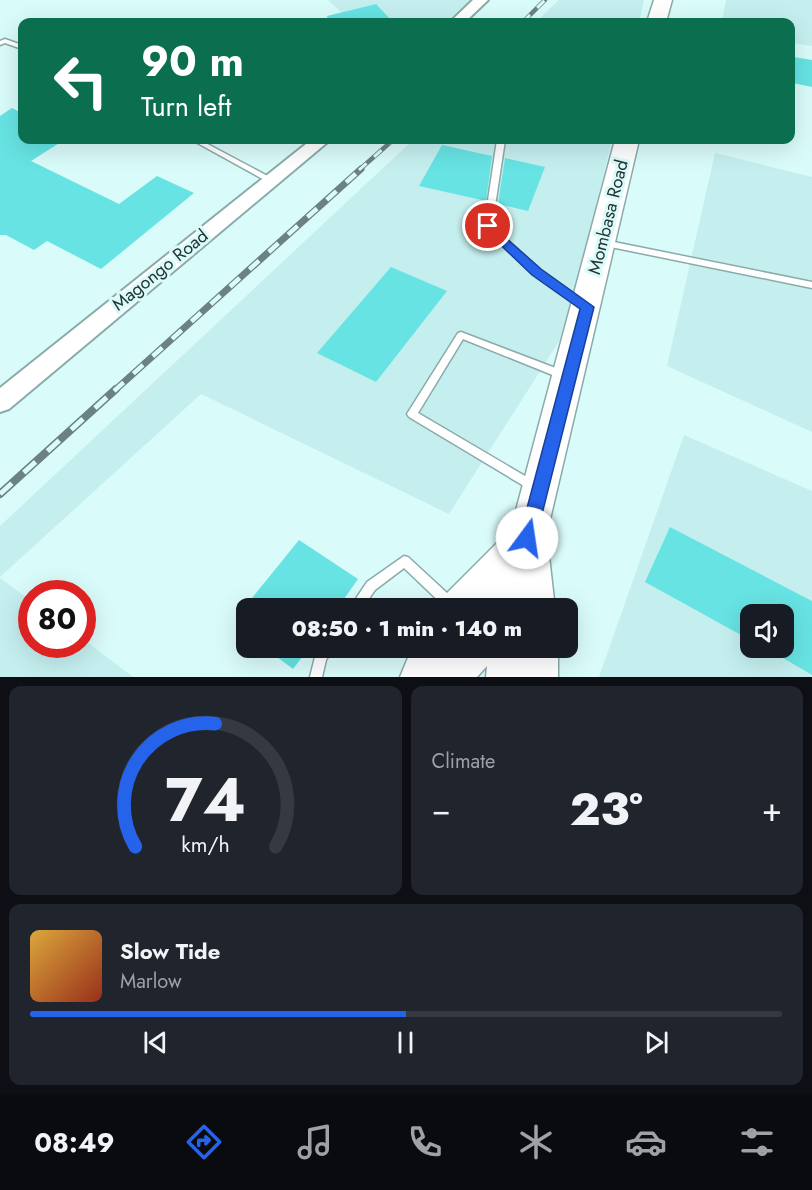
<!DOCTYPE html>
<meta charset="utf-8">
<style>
:root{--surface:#171b24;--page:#20242c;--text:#f1f3f6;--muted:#9ea1a6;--line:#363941;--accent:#2563eb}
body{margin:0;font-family:Jost,sans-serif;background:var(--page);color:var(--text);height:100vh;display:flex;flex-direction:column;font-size:22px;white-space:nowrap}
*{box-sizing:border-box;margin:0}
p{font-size:20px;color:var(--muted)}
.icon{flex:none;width:33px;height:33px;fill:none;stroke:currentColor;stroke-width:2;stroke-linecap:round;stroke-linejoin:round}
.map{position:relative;height:677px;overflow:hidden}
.side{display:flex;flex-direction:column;gap:9px;padding:9px;background:#0d0f14;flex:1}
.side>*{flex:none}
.banner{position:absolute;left:18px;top:18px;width:777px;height:126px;border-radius:12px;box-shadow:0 6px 24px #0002;background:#0b6e4f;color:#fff;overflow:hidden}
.tools{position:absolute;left:740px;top:604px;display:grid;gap:12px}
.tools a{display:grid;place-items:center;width:54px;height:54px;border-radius:12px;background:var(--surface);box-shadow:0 6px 24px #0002;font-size:30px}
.speed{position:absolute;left:18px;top:580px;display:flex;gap:12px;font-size:30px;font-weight:700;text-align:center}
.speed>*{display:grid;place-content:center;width:78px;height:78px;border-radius:50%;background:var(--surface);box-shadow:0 6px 24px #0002;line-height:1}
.speed .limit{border:9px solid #d22;background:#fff;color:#111}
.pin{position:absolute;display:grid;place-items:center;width:51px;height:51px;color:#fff;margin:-26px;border:3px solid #fff;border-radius:50%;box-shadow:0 2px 6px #0007}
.me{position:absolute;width:66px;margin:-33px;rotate:14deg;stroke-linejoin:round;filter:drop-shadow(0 0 4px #0008)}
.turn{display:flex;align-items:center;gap:21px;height:126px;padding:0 24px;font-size:27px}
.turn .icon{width:78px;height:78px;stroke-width:2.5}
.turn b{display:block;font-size:42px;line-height:51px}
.big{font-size:45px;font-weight:800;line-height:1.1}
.side .card{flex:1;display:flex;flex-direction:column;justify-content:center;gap:9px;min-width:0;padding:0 21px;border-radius:12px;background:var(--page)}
.side .dial{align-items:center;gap:0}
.dial svg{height:156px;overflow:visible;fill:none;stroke:var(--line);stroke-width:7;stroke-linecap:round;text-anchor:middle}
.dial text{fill:var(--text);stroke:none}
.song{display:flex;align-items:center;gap:18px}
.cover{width:72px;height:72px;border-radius:9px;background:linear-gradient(135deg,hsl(40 70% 55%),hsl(10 70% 35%))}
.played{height:6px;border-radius:3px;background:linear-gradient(90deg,var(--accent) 50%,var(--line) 50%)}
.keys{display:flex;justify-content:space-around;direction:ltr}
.heat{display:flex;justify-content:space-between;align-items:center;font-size:33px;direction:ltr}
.side .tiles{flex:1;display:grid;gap:9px;grid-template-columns:1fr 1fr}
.card:last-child{grid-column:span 2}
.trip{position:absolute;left:236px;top:598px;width:342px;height:60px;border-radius:12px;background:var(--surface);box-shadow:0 6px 24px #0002;font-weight:800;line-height:60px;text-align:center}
.menu{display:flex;height:96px;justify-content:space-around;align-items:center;background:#090b0e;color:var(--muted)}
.menu .icon{width:42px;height:42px}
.menu .selected{color:var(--accent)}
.menu b{font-size:27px;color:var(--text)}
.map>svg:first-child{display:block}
.built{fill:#c5efef;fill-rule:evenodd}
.building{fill:#67e3e3}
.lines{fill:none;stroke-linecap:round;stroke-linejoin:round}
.service-casing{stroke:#8baaaa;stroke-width:3}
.tertiary-casing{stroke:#8baaaa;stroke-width:4}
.trunk-casing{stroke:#8baaaa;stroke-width:3}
.service{fill:#fff;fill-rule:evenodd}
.tertiary{fill:#fff;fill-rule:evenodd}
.trunk{fill:#fff;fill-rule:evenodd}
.rail-far2-casing{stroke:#6c8181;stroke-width:4.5}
.rail-far1-casing{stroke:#6c8181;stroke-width:7}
.rail-casing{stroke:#6c8181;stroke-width:8}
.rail-far2{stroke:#d9fbfa;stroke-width:3;stroke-dasharray:10;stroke-linecap:butt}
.rail-far1{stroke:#d9fbfa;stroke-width:4.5;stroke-dasharray:13;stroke-linecap:butt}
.rail{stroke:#d9fbfa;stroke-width:5;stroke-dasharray:16;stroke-linecap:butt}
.route{fill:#2563eb;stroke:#184099;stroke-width:1.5}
.labels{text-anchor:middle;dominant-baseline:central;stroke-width:6;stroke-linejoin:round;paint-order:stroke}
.street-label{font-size:18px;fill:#263333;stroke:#d9fbfa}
</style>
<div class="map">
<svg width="812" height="677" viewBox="0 0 812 677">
<rect width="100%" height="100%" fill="#d9fbfa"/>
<!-- built -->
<g class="built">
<polygon points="328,0 471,0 445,22 352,22"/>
<polygon points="559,0 644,0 639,22 536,22"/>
<polygon points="726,0 812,0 812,46 791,43 790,22 722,22"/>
<polygon points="413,140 612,140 565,332 449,514 201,394 0,577 0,526"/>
<polygon points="715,153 812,177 812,432 667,366"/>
<path d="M684 435 812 491V677H599ZM750 615H783V648H750Z"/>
<polygon points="0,578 31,601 32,645 82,645 83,639 133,677 0,677"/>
</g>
<!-- building -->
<g class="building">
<polygon points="376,4 393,22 328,22 327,16"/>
<polygon points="794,57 812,60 812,87 793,83"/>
<polygon points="12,108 22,113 22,140 64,140 31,161 119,204 157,176 194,193 101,269 47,241 34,250 6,235 0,235 0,116"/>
<polygon points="442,145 492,156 486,201 419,186"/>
<polygon points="505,158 545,167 528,211 498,204"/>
<polygon points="391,267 447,291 376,382 317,353"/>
<polygon points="670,527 812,601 812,675 783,658 783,615 750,615 750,640 645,582"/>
<polygon points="299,540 358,579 337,609 243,609"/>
<polygon points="265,648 309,648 293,669"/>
</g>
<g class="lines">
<!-- service casing -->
<g class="service-casing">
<g id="service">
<polygon points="5,39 22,45 22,49 5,43 0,45 0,41"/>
<polygon points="192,140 200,140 275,180 271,182 268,182"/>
<polygon points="497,140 505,140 492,226 539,270 586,302 587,304 586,306 580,306 533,274 484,227"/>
<polygon points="604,240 812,282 812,288 601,245 600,243"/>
<polygon points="461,332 566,372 568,375 566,378 560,378 463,339 418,413 537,483 538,486 537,489 533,491 529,489 409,417 407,414 458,333"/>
<polygon points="404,556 408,557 460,605 462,609 447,609 404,568 375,590 362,609 349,609 367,582"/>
<polygon points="320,648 333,648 326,660 322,677 310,677 315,657"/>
</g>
</g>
<!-- tertiary casing -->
<g class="tertiary-casing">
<g id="tertiary">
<polygon points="473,0 488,0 465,22 450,22"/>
<polygon points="311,140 330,140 9,409 0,412 0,388"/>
</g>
</g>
<!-- trunk casing -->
<g class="trunk-casing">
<g id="trunk">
<polygon points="654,0 672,0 666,22 647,22"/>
<polygon points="615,140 639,140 544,545 549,556 555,609 490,609 491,603 485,609 440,609 445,595 511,529"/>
<polygon points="412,648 558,648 558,677 486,677 487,666 477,677 400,677"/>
</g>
</g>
<!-- service -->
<use href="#service" class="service"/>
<!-- tertiary -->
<use href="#tertiary" class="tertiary"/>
<!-- trunk -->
<use href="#trunk" class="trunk"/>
<!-- rail-far2 casing -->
<g class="rail-far2-casing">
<g id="rail-far2">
<polyline points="523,22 545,0"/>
<polyline points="359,170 393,140"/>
</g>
</g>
<!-- rail-far1 casing -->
<g class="rail-far1-casing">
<polyline id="rail-far1" points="114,391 361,169"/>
</g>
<!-- rail casing -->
<g class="rail-casing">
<polyline id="rail" points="0,494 116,389"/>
</g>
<!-- rail-far2 -->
<use href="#rail-far2" class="rail-far2"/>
<!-- rail-far1 -->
<use href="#rail-far1" class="rail-far1"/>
<!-- rail -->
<use href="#rail" class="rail"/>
</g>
<!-- route -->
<polygon class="route" points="488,222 541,269 594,307 536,538 533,543 527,546 522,543 519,538 580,309 532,275 484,229 482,226"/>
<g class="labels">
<!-- street labels -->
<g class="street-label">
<text transform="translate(608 217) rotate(-76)">Mombasa Road</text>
<text transform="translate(160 270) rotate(-39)">Magongo Road</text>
</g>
</g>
</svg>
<div class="tools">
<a><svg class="icon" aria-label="sound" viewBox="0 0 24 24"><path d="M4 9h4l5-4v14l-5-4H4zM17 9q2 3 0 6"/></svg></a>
</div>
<div class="speed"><div class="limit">80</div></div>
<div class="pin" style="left:488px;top:226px;background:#d93025"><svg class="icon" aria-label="arrive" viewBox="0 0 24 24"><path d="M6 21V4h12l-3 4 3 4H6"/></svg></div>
<svg class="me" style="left:527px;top:538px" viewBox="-20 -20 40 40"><circle r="19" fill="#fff"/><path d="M0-13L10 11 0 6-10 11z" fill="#2563eb"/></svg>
<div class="trip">08:50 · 1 min · 140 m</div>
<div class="banner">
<div class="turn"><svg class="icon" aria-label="left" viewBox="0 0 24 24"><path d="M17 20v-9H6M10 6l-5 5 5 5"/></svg><div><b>90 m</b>Turn left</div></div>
</div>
</div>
<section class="side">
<div class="tiles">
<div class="card dial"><svg viewBox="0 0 100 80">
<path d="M14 69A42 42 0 1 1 86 69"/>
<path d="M14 69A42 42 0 0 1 55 6" stroke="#2563eb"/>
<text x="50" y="56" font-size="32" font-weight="700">74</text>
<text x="50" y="72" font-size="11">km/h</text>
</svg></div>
<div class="card"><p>Climate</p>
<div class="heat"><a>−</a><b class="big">23°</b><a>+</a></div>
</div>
<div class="card">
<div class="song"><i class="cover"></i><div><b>Slow Tide</b><p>Marlow</p></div></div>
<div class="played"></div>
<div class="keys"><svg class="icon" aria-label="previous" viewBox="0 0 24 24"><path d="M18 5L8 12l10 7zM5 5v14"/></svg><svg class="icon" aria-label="pause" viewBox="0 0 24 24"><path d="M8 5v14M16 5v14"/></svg><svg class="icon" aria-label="next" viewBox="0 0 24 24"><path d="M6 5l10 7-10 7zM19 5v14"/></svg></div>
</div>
</div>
</section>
<nav class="menu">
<b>08:49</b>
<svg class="icon selected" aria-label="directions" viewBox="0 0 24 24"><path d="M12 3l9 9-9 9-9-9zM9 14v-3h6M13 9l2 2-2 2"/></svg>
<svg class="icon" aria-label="music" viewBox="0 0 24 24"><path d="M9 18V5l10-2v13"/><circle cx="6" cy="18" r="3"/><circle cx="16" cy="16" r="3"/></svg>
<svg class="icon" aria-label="phone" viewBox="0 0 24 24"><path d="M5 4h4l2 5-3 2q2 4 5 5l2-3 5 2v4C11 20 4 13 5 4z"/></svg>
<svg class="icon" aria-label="climate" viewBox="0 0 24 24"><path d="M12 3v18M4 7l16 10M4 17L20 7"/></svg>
<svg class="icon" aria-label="car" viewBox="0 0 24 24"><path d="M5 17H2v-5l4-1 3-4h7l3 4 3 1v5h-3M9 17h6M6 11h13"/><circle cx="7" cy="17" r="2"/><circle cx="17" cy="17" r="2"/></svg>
<svg class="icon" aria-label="filters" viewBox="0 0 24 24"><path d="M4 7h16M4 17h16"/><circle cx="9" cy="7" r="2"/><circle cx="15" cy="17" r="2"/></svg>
</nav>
